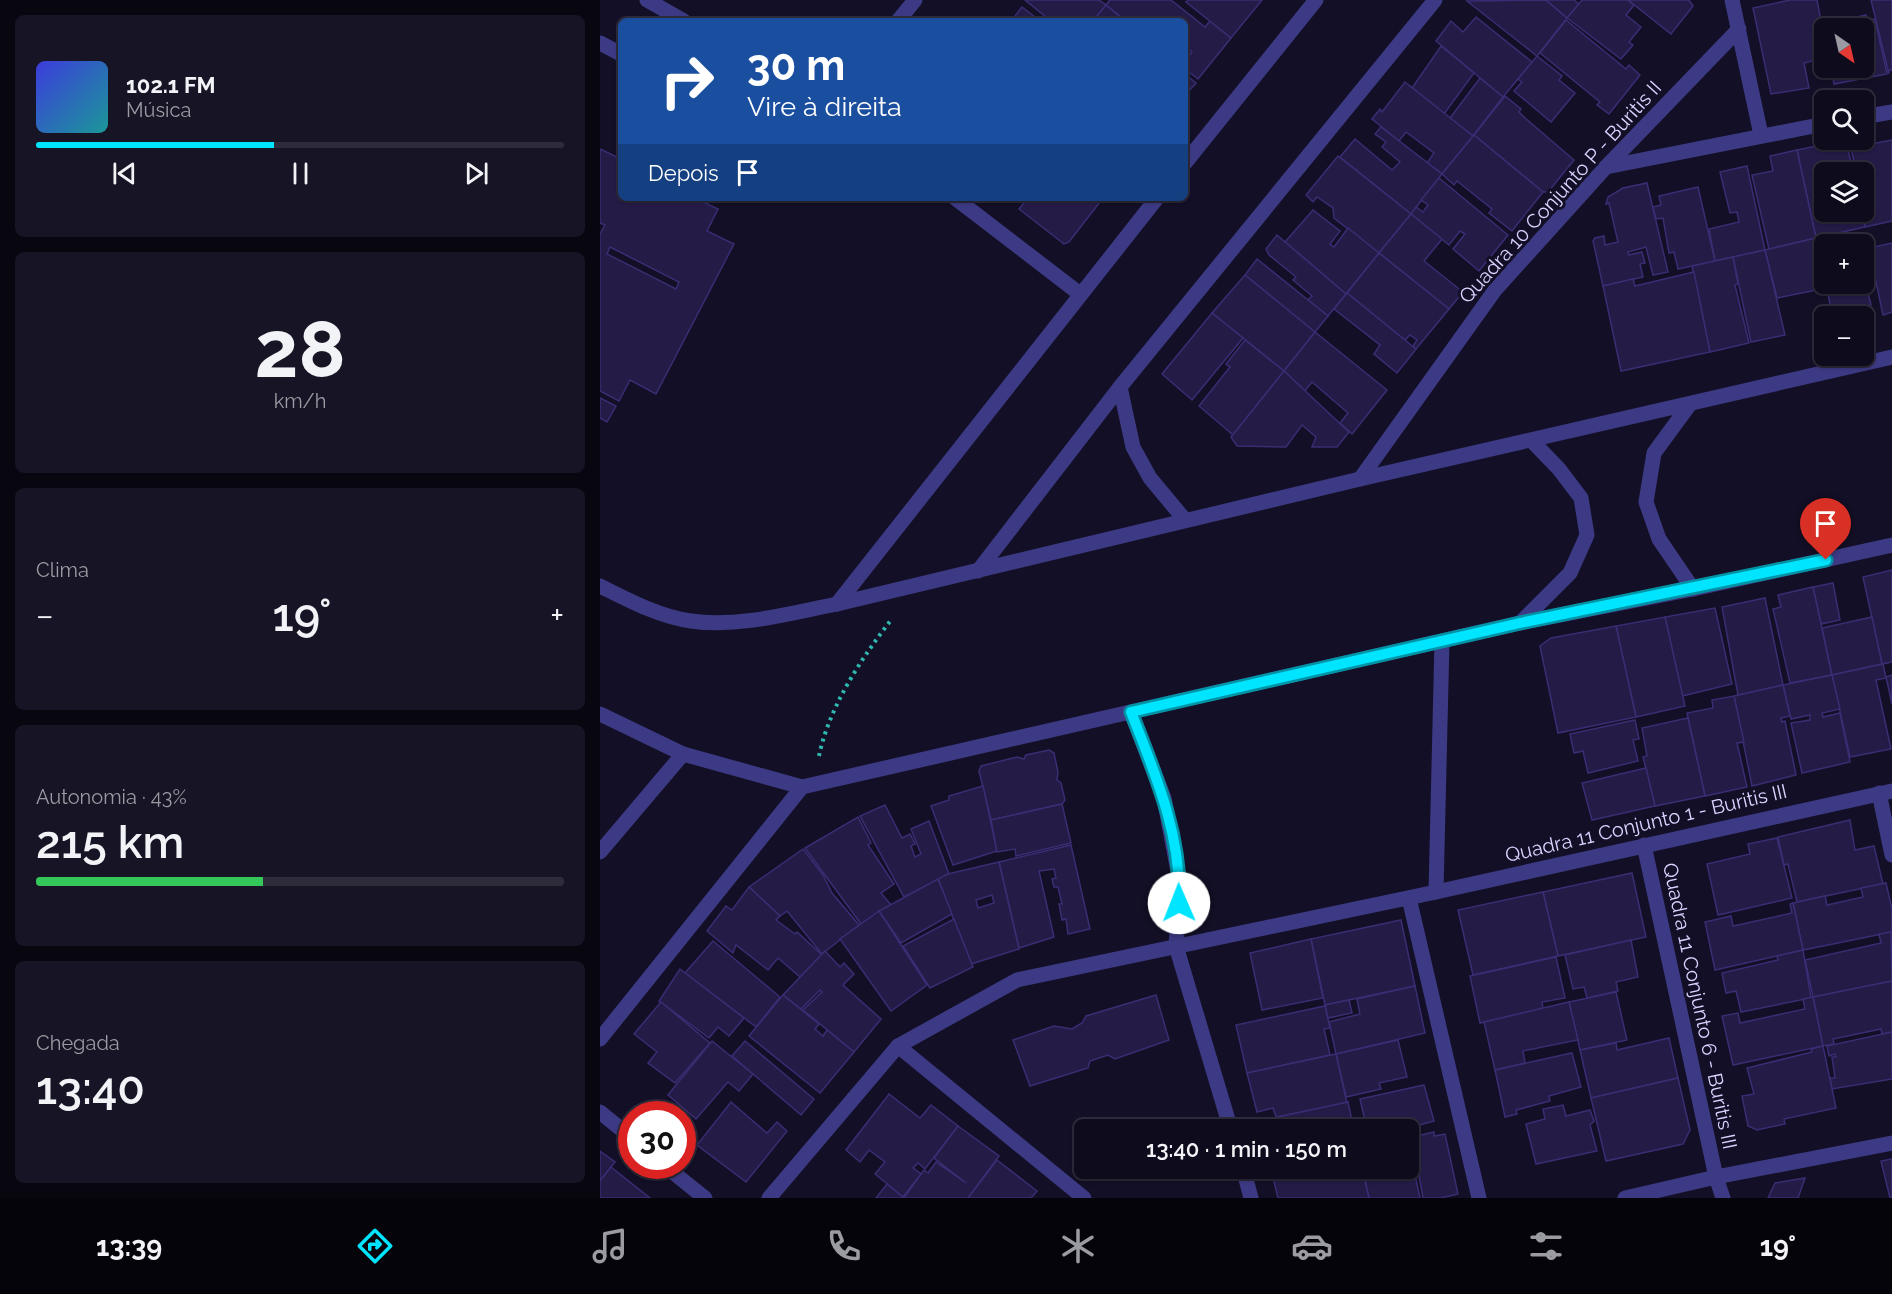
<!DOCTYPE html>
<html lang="pt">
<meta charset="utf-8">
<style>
:root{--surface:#0e0b1c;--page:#171425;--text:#f1f3f6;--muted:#9b9ba3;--line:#2e2b3b;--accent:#00e5ff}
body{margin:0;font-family:Raleway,sans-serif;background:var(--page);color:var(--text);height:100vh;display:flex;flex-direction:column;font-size:22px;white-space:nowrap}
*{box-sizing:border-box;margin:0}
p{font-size:20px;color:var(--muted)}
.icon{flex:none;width:33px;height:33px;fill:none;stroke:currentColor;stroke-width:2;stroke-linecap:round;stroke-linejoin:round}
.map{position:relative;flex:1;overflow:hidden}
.panel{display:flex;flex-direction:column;gap:15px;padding:15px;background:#08060f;width:600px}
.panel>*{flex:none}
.guide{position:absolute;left:18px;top:18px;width:570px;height:183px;border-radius:9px;box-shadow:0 2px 4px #0004,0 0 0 2px var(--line);background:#1a4fa0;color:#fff;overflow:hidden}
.needle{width:39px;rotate:146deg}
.fabs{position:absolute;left:1214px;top:18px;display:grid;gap:12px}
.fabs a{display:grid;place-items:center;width:60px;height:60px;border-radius:9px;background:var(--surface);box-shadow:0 2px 4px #0004,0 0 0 2px var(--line);font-size:30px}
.speed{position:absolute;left:18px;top:1101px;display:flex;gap:12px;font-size:30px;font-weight:700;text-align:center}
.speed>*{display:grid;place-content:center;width:78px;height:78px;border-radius:50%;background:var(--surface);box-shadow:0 2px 4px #0004,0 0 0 2px var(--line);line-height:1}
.speed .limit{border:9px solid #d22;background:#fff;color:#111}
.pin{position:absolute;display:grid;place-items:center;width:51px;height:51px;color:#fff;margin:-62px -26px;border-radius:50% 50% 50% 0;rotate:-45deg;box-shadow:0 0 6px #0007}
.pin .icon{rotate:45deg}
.me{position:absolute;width:66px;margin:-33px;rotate:359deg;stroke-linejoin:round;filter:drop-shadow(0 0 4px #0008)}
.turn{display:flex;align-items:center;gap:21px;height:126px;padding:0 30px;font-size:27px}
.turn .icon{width:78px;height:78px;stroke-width:2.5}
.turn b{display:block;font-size:42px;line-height:51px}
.then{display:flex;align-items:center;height:57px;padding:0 30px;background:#0003;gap:12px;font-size:22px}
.big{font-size:45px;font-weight:600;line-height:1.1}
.panel .tile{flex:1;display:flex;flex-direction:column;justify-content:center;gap:9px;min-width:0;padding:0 21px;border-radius:9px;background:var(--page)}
.panel .dial{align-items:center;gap:0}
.dial b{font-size:78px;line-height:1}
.song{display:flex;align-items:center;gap:18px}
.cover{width:72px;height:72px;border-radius:9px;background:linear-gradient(135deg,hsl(240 70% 55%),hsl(180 70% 35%))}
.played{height:6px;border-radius:3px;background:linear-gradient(90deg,var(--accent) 45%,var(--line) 45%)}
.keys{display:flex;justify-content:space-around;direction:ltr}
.heat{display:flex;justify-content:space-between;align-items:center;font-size:33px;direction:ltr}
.charge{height:9px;border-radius:4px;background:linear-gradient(90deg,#34c759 43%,var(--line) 0)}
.trip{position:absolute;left:474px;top:1119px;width:345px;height:60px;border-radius:9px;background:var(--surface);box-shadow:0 2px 4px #0004,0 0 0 2px var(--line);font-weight:600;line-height:60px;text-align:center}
.menu{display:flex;height:96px;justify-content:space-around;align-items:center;background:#06040b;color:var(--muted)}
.menu .icon{width:42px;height:42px}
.menu .active{color:var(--accent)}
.menu b{font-size:27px;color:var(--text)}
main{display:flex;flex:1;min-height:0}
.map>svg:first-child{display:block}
.building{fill:#241b47;stroke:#3b2d73;stroke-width:1.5;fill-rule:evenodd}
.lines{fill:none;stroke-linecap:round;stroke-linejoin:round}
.path{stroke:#2fb8b0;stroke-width:4;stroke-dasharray:3 4.5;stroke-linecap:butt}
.minor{stroke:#3d3a85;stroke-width:15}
.route-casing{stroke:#0095a6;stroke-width:15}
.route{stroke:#00e5ff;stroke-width:10}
.labels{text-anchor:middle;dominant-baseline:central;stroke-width:6;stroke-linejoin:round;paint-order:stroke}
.street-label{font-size:20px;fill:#d9d4ff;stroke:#130f26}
</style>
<main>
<section class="panel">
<div class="tile">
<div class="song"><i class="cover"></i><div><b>102.1 FM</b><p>Música</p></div></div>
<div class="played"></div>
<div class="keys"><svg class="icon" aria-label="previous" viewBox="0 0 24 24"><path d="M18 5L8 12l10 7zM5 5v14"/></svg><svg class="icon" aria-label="pause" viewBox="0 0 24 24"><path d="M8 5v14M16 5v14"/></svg><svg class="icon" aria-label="next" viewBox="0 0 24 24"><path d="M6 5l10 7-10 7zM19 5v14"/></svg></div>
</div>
<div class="tile dial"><b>28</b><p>km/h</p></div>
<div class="tile"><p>Clima</p>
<div class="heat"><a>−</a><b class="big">19°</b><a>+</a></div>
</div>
<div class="tile"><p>Autonomia · 43%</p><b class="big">215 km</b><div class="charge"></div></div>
<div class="tile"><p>Chegada</p><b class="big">13:40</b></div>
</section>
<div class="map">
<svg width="1292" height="1198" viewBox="0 0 1292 1198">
<rect width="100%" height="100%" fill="#130f26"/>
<!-- building -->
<g class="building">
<polygon points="425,0 499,0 506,5 493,21 451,21"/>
<polygon points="510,0 571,0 605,27 610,21 631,38 598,79 585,69 585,61 592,52 589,49 585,54 585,21 526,21 506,5"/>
<polygon points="588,0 662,0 631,38 586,2"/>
<polygon points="946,0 967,18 937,56 867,1"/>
<polygon points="946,0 974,0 979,4 967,18"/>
<polygon points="982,0 1028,0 1034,5 1026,15 1041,27 1029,42 1033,45 1021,59 967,18"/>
<polygon points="1028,0 1089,0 1093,6 1071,34"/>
<polygon points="1190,0 1217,0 1224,36 1224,58 1204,63 1209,88 1171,94 1153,8"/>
<polygon points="1271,0 1292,0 1292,70 1288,71 1289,74"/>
<polygon points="506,5 525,21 493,21"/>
<polygon points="422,7 440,21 411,21"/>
<polygon points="1266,15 1267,21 1275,19 1287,74 1234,84 1231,68 1263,68 1263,28 1224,28 1224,36 1222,25"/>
<polygon points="876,17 932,62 903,97 836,41 851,21 863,32"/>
<polygon points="966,20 1026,69 1029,65 1040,75 1009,114 997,105 1000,102 940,53"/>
<polygon points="841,46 874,73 844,114 812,88"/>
<polygon points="937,56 962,76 959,80 975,93 951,122 914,91 922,82 918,79"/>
<polygon points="585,74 596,83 585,95"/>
<polygon points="880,78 903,97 873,136 850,118"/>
<polygon points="805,82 873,136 842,174 827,163 834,153 806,132 799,141 772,119 780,109 782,112"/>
<polygon points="905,96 921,109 919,112 925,118 974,160 948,192 943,192 874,135"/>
<polygon points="781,127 842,174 811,214 740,157 755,139 792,170 800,162 782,147 786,142 775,134"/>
<polygon points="874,135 943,192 912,231 889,213 892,209 857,181 854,185 842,174"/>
<polygon points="1246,140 1253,172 1224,172 1224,204 1220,205 1221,211 1261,212 1265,227 1216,238 1197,150"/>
<polygon points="1292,140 1292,221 1265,227 1263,172 1256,172 1251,148"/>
<path d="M0 149 21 159V198H95L118 209 107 231 134 244 56 394 30 380 19 401 0 391V234L5 225 0 223ZM10 247 79 282 76 289 7 254Z"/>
<polygon points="1197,150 1216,238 1169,249 1152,175 1173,171 1170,156"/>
<polygon points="738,156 811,214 779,253 734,218 733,208 717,197 713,202 706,195"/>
<polygon points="1147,166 1165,250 1115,261 1109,229 1139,222 1137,212 1130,213 1120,172"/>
<polygon points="839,178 908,235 879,271 853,249 865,234 860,231 849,245 811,214 816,207 823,212 828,205 821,200"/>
<polygon points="1047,183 1068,272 1053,275 1046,247 1028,252 1029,255 1042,252 1045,263 1040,264 1043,277 1003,286 993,241 995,238 1004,236 1005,245 1018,242 1009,203 1006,204 1008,197 1023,188"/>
<polygon points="1098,187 1115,261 1078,269 1074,252 1069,253 1063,218 1056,219 1053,207 1061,205 1059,196"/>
<polygon points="428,198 503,198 469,242 464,244 419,209"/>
<polygon points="713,210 740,231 730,244 734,247 748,228 779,253 746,294 685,242"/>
<polygon points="811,214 842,239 824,261 863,292 849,309 779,253"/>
<polygon points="677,235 746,294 728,316 708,300 712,296 693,280 696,277 669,255 666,249"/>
<polygon points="1216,238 1227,288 1177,298 1165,250"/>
<polygon points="1292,243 1292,312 1283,315 1269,248"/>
<polygon points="1165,250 1185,335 1151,342 1133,257"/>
<polygon points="779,253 849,309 816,349 813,346 817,340 810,335 805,340 747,293"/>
<polygon points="1133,257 1138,284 1135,285 1149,343 1110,352 1092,266"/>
<polygon points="657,259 728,316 715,332 645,275"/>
<polygon points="1263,271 1271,305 1232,314 1226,284 1263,284"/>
<polygon points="1094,272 1110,352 1021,371 1003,286 1033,279 1035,286"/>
<polygon points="645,275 715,332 684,371 612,313"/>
<polygon points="747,293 816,349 797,373 774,354 780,345 734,309"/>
<polygon points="612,313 643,338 592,400 562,374"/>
<polygon points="715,332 787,390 752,434 740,423 748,413 712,382 705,391 684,371"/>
<polygon points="645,340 684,371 633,435 599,406 630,367 626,364"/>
<polygon points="684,371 749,432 737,447 712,447 716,437 702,425 686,447 637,446 631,437"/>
<polygon points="0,398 16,406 7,422 0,418"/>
<polygon points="1292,570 1292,662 1282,664 1263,577"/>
<polygon points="1233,583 1240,620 1221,624 1213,587"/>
<polygon points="1213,587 1232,675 1190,683 1173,609 1181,607 1178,595"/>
<polygon points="1165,598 1183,685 1138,695 1122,607"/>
<polygon points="1115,608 1132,684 1082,696 1065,617"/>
<polygon points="1065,617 1085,706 1036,717 1016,626"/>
<polygon points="1272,617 1282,664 1232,675 1222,628"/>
<polygon points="1016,626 1036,717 958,733 940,646 951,638"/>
<polygon points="1283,664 1286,678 1276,680 1291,749 1250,757 1232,675"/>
<polygon points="1232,675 1240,709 1222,713 1223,717 1240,713 1250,762 1202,773 1191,723 1210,720 1210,715 1191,719 1183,685"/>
<polygon points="1292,675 1292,704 1286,677"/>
<polygon points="1183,685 1190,716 1181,718 1182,722 1185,721 1196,775 1152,786 1134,696"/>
<polygon points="1134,696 1144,742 1137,743 1147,787 1105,796 1087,713 1113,708 1112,700"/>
<polygon points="1088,718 1105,796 1055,806 1043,757 1047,756 1042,728"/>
<polygon points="1035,720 1039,739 1033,740 1038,761 988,773 983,751 974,753 970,734"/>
<polygon points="449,750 454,753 458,772 457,780 461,783 465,800 462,804 391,820 379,771 381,766 417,757 424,759 426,755"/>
<polygon points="1046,768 1055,806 992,820 982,783"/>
<polygon points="383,786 397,851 353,865 331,806 349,800 349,796"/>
<polygon points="462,804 471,843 416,856 415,849 397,852 391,820"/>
<polygon points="285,805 302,838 310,834 315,844 311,846 315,857 321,854 311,829 329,821 349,874 304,897 260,816"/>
<polygon points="258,817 271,843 268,845 294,884 281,893 291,905 261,924 205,848"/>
<polygon points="1250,820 1255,850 1274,846 1283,884 1197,902 1188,864 1184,865 1178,837"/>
<polygon points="1177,838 1192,898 1118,915 1107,864 1150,854 1148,844"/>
<polygon points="471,845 490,929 468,934 466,919 462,920 459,904 462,904 458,887 454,887 452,879 456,878 454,869 439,871 454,937 419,948 399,862"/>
<polygon points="203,849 223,875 232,893 259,925 222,954 187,911 180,916 149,887"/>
<path d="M399 862 419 949 371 964 338 879 348 874ZM392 895 394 903 378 908 376 900Z"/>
<polygon points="1032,873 1046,937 958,956 943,892"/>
<polygon points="338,879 352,914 301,943 279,911"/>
<polygon points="1286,883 1292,909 1292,932 1203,950 1193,903 1225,896 1227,905 1263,897 1261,888"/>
<polygon points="149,887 180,916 176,920 195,934 197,932 222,955 200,977 178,958 168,970 136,945 133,953 107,931 126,906 132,910"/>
<polygon points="943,892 958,956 873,975 858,910"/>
<polygon points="1193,903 1203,950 1115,970 1105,922 1131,916 1133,926 1192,913 1190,904"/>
<polygon points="279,911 327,985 291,1011 240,939"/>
<polygon points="354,919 373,967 330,988 303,946"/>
<polygon points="801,920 815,986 725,1005 711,939"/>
<polygon points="1291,932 1292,981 1213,997 1205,960 1281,943 1279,934"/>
<polygon points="711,939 723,998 662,1010 650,953"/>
<polygon points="1031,940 1038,977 1016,982 1018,991 987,998 984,987 973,989 965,955"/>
<polygon points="113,941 180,997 156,1027 85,973"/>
<polygon points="1203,950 1211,998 1141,1012 1136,991 1126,993 1122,973 1178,960 1177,956"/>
<polygon points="225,951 240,967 244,963 254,974 243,985 281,1019 254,1052 203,1010 222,992 220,990 201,1009 183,995"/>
<polygon points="956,957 965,998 942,1002 943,1009 880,1023 870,976"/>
<polygon points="80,969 144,1018 129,1036 118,1027 109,1038 59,1001"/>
<polygon points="1292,981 1292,1032 1282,1034 1281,1029 1233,1039 1234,1044 1223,1046 1213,997"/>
<polygon points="815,986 825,1033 736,1054 729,1022 760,1014 757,999"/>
<polygon points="1016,992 1027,1040 980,1050 969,1002"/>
<polygon points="183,995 219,1024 215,1029 223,1036 227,1030 254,1052 220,1093 149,1036"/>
<polygon points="556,995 569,1040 515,1059 508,1055 490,1061 488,1068 430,1086 413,1040 454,1026 472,1029 482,1023 486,1016"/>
<polygon points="1213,997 1223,1046 1133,1065 1122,1016 1138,1013 1140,1023 1205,1009 1203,999"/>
<polygon points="749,1000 752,1013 728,1018 725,1005"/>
<polygon points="61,1002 110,1043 75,1083 48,1063 57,1052 34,1034"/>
<polygon points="969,1002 978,1040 923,1051 925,1063 895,1070 884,1022"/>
<polygon points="725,1006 730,1028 724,1029 730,1055 647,1073 636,1025"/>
<polygon points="1292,1032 1292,1079 1232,1089 1230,1078 1235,1078 1232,1057 1236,1057 1235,1054 1229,1056 1227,1046"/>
<polygon points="1069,1038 1078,1078 991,1098 980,1050 1016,1043 1017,1050"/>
<polygon points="798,1040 807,1077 779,1083 781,1089 746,1097 736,1054"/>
<polygon points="112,1041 153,1074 139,1091 128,1082 96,1119 68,1095"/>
<polygon points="145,1041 214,1099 201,1115 132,1056"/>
<polygon points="1223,1046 1236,1108 1184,1119 1185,1124 1157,1130 1148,1126 1142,1096 1154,1094 1147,1068 1212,1052 1211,1049"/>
<polygon points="972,1053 981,1087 949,1096 950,1101 916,1110 917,1114 905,1117 895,1070"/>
<polygon points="736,1054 747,1103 676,1117 673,1108 657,1112 647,1073"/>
<polygon points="1078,1078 1090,1130 1083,1144 1006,1161 991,1098"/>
<polygon points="824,1085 834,1121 802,1130 767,1130 760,1099"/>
<polygon points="289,1094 320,1118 331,1105 358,1126 325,1169 318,1163 313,1168 321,1174 303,1197 275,1174 285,1162 269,1150 260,1162 246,1150"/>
<polygon points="131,1102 167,1133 177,1122 187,1131 146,1182 97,1145"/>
<polygon points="748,1102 754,1130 661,1130 659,1121"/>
<polygon points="963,1105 966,1116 990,1110 994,1121 990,1125 997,1151 936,1164 926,1124 945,1119 943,1109"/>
<polygon points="358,1126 399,1156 368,1198 304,1198 321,1174 324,1170 328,1173 336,1162 366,1183 334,1158"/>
<polygon points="834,1132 834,1136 845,1134 858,1194 841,1198 823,1198 812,1137"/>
<polygon points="808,1142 820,1198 769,1198 762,1168 808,1168"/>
<polygon points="0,1151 15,1162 0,1181"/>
<polygon points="1292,1159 1292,1198 1290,1198 1281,1161"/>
<polygon points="397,1160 437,1191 431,1198 368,1198"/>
<polygon points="11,1167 50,1198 0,1198 0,1181"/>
<polygon points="762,1168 769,1198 678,1198 671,1169"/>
<polygon points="1205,1178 1198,1198 1168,1198 1175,1183"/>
<polygon points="287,1184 303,1197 302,1198 276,1198"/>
</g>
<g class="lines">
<!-- path -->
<path class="path" d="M219 756C229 707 261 659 291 620"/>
<!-- minor -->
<g class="minor">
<polyline points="47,0 84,21"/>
<polyline points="1132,0 1161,135"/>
<polyline points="298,21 315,0"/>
<polyline points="0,43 21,54"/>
<polyline points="1263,117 1292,112"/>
<polyline points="585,163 716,0"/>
<polyline points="1006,167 1224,124"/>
<polyline points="355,198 480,294"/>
<polyline points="520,387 533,447 550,478 585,520"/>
<polyline points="1090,404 1054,453 1046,502 1059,539 1093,589"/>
<polyline points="760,479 895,290 1006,167 1139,29"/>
<polyline points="378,571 520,387 835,0"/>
<path d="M0 586C28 600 60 617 91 621 138 628 191 613 237 604L760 479 1292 357"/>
<polyline points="237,604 557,198"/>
<polyline points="920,623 970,573 987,535 981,498 959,469 932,441"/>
<polyline points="531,712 564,798 580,882 576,946 631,1130"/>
<polyline points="0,714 83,754 202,787 920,623 1093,589 1292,545"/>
<polyline points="1279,793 1292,855"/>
<polyline points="1044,845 1116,1177 1123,1198"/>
<polyline points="0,852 83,754"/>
<polyline points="836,892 842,641"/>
<polyline points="809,898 879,1198"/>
<polyline points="0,1039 202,787"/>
<polyline points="298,1046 484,1198"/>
<polyline points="0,1112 32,1138"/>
<polyline points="65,1166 105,1198"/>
<polyline points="643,1168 651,1198"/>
<polyline points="169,1198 298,1046 417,980 836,892 1292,791"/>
<polyline points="1025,1198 1116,1177 1292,1143"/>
</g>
</g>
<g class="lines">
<!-- route casing -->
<g class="route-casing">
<path id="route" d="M579 903C582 836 555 773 531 712L920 623 1226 560"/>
</g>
<!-- route -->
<use href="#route" class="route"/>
</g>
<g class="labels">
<!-- street labels -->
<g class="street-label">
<text transform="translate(960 192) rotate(-48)">Quadra 10 Conjunto P - Buritis II</text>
<text transform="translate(1046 823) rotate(-13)">Quadra 11 Conjunto 1 - Buritis III</text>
<text transform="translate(1100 1006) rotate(78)">Quadra 11 Conjunto 6 - Buritis III</text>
</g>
</g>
</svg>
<div class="fabs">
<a><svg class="needle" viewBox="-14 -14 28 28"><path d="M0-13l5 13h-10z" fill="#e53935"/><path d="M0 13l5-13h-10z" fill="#9b9ba3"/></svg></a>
<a><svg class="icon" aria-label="search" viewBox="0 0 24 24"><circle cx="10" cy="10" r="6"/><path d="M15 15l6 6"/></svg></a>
<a><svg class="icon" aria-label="layers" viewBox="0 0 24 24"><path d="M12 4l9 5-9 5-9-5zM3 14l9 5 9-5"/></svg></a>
<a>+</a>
<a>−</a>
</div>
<div class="speed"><div class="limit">30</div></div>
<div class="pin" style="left:1226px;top:560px;background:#d93025"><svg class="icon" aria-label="arrive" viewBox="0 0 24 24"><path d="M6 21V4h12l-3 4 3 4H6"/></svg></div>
<svg class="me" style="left:579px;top:903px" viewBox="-20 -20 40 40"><circle r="19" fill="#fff"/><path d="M0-13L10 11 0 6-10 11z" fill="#00e5ff"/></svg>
<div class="trip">13:40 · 1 min · 150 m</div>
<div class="guide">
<div class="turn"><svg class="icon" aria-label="right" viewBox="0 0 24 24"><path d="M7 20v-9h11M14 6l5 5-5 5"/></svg><div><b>30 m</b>Vire à direita</div></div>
<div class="then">Depois<svg class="icon" aria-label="arrive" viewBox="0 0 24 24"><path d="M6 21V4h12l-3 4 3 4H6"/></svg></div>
</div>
</div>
</main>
<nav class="menu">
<b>13:39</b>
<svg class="icon active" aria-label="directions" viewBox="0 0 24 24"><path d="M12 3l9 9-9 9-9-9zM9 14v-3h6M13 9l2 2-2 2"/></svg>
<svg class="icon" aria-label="music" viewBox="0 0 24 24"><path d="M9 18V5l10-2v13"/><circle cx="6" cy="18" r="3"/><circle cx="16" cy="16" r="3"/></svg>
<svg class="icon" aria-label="phone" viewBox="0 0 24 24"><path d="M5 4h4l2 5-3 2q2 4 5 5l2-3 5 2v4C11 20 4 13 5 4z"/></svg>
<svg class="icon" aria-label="climate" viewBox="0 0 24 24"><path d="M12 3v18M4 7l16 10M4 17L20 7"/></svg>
<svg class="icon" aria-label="car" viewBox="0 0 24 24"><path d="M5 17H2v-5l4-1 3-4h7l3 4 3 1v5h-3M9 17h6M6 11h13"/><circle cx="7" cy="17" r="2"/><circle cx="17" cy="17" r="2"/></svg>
<svg class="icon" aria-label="filters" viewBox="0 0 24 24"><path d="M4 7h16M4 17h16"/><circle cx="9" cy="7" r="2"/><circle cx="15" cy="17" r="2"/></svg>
<b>19°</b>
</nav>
